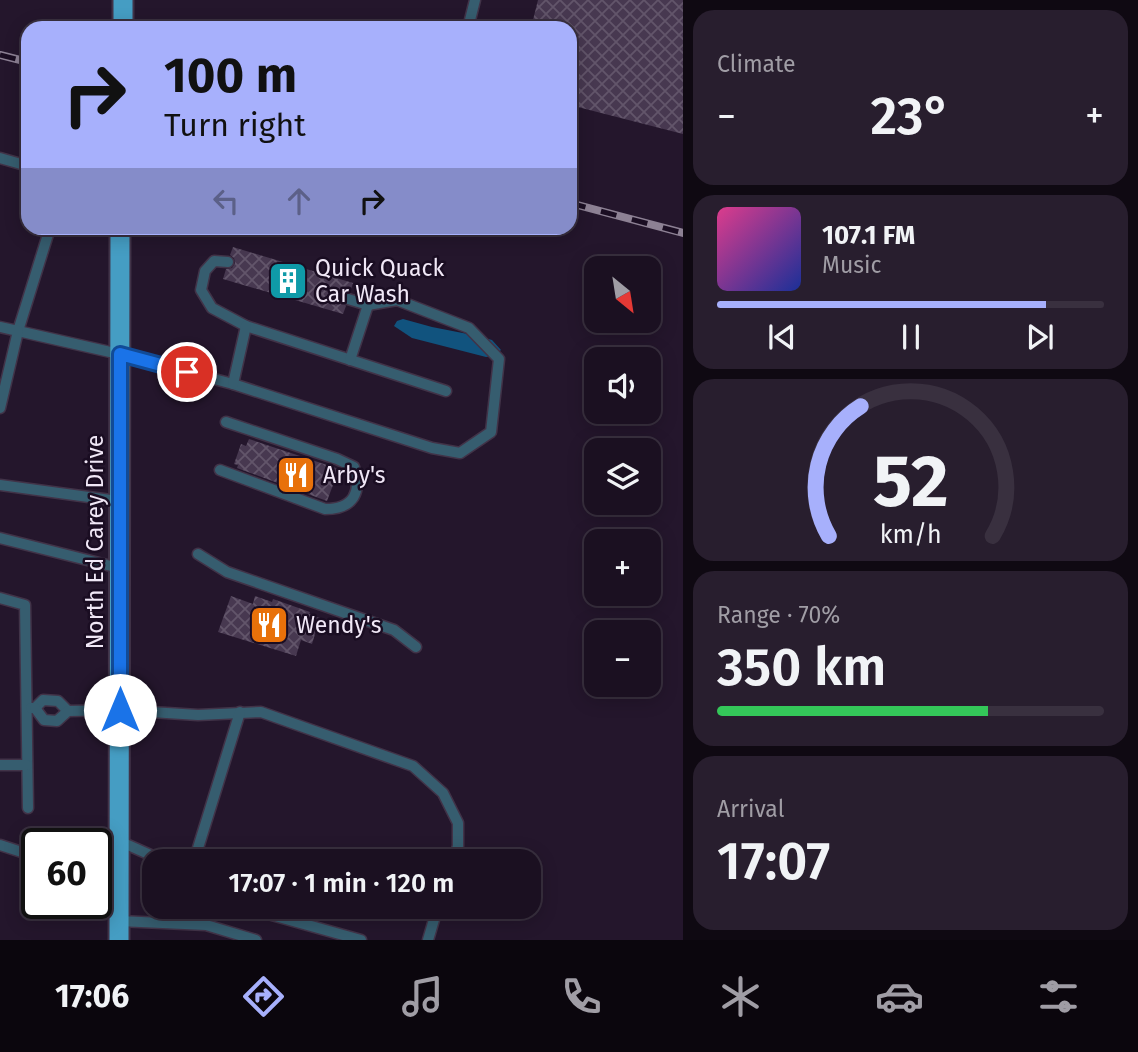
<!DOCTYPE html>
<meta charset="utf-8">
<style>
:root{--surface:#1b1021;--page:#281e2e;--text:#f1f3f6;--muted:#a09da5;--line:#39303f;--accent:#a7b0fc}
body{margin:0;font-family:"Fira Sans",sans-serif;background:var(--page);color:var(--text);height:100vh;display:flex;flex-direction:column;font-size:26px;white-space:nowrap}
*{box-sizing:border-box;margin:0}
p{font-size:23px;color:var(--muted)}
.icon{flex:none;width:38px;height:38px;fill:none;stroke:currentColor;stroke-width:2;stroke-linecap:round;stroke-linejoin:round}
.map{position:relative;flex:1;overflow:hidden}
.details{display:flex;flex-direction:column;gap:10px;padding:10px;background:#0f0912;width:455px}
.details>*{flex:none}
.guide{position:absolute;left:21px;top:21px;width:556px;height:214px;border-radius:21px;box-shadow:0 4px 18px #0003,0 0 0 2px var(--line);background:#a7b0fc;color:#111;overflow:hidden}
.needle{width:46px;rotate:150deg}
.buttons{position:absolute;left:584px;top:256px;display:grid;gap:14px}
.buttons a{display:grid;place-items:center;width:77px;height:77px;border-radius:14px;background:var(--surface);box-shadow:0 4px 18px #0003,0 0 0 2px var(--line);font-size:35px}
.speed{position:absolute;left:21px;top:828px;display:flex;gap:14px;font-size:35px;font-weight:700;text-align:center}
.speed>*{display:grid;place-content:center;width:91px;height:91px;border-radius:50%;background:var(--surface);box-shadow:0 4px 18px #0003,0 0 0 2px var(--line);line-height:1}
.speed .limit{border:4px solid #111;border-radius:10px;background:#fff;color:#111}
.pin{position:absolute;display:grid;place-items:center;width:60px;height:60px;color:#fff;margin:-30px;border:4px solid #fff;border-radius:50%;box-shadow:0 2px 7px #0007}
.me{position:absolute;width:77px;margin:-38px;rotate:0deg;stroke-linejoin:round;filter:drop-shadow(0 0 5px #0008)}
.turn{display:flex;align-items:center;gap:24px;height:147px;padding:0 28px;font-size:32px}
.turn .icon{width:91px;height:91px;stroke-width:2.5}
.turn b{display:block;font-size:49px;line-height:60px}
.lanes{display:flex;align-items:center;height:66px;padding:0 28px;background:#0003;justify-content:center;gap:35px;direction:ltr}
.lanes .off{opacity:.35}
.big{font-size:52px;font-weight:600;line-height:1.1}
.details .tile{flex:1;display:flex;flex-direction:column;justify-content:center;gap:10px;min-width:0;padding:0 24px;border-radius:21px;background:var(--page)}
.details .dial{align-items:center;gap:0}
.dial svg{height:182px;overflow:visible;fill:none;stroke:var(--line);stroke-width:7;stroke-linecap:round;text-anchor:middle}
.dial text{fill:var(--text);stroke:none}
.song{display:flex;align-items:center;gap:21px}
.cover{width:84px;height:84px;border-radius:10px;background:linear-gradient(135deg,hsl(330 70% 55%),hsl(230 70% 35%))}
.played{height:7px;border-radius:4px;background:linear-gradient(90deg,var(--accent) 85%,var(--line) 85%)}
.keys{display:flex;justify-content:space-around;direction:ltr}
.heat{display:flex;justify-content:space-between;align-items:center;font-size:38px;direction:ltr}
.charge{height:10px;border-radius:5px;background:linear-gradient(90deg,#34c759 70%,var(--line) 0)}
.trip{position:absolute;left:142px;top:849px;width:399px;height:70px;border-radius:21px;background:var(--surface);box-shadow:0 4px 18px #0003,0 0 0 2px var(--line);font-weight:600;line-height:70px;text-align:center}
.tab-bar{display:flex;height:112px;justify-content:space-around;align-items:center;background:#0b060d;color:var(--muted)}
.tab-bar .icon{width:49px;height:49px}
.tab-bar .selected{color:var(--accent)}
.tab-bar b{font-size:32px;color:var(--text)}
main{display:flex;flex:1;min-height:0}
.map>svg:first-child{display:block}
.water{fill:#11537e}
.building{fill:url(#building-cross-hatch)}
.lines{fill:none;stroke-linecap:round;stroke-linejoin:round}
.service-casing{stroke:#413348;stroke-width:13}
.primary-casing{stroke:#413348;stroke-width:23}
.service{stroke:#365d6f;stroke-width:10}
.primary{stroke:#459dc3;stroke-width:19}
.rail-casing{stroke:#8d8194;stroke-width:8}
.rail{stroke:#1a0d22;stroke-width:5;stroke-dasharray:16;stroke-linecap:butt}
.route-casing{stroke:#114b97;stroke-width:18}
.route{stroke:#1a73e8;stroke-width:12}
.labels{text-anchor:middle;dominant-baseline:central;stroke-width:5;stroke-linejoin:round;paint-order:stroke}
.poi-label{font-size:23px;fill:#f0e7f6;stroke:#1a0d22;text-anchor:start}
.street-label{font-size:23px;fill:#f0e7f6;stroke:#1a0d22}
</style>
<main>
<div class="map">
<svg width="683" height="940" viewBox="0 0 683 940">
<defs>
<pattern id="building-cross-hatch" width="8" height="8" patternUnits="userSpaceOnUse" patternTransform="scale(1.75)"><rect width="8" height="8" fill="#473850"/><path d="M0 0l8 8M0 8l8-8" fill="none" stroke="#62556a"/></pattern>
</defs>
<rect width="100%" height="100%" fill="#24162c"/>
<!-- water -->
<polygon class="water" points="403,319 432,327 478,336 492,340 501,350 494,356 486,357 412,338 394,326 397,321"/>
<!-- building -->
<g class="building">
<polygon points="538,0 683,0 683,134 570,105 570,28 531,28"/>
<polygon points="233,247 353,283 350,292 343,293 341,298 346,306 343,314 223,279 226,269 232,268 235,263 234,258 230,255"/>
<polygon points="249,439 339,469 327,501 237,468 238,465 234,464 241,444 246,446"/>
<polygon points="231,596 253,604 255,596 272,602 273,599 310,612 309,614 320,618 312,644 301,640 296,656 218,632"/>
</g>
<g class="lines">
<!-- service casing -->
<g class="service-casing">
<g id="service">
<polyline points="468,28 475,0"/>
<polyline points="0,158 28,166"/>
<polyline points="50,228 18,331 119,354 233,384 432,448 460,453 491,432 499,359 469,328 397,300 368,305 348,299"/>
<polyline points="228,262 214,261 205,271 201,290 212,308 246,326 446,391"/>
<polyline points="0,327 18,331 0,408"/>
<polyline points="350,360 368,305"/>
<polyline points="233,384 246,326"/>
<path d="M220 470 325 509C354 509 362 492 354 467L337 459 226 422"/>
<polyline points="0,485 118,501"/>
<polyline points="0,538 119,568"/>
<polyline points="198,554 227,572 394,630 416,647"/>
<polyline points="0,598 25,605 28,808"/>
<polyline points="31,708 35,708 43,700 58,701 68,711"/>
<polyline points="35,708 44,720 57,721 68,711 120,710 198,715 261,712 413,766 443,793 458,823 458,846 453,861"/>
<polyline points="0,765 27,765"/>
<polyline points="119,841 164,861"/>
<polyline points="0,845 37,857"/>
<polyline points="194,861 240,712"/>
<polyline points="96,869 119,872"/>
<polyline points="240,906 361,940"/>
<polyline points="119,921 206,925 256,940"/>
<polyline points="428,940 438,906"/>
</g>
</g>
<!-- primary casing -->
<g class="primary-casing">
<g id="primary">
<polyline points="123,28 123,0"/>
<polyline points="119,940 120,228"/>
</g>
</g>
<!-- service -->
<use href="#service" class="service"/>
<!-- primary -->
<use href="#primary" class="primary"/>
<!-- rail casing -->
<g class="rail-casing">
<g id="rail">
<polyline points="0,55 28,62"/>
<polyline points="570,203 683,233"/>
</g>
</g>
<!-- rail -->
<use href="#rail" class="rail"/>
</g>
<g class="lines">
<!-- route casing -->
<g class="route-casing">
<polyline id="route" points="120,710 120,354 187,372"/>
</g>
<!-- route -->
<use href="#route" class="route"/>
</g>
<!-- icons -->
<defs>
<g id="building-square" transform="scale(2.0125)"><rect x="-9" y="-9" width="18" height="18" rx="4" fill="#0f9aa8" stroke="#1a0d22"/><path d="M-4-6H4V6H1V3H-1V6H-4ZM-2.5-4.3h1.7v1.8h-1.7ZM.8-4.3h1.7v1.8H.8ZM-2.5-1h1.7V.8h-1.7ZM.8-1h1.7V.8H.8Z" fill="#fff"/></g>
<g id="restaurant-square" transform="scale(2.0125)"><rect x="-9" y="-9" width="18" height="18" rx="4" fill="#e8710a" stroke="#1a0d22"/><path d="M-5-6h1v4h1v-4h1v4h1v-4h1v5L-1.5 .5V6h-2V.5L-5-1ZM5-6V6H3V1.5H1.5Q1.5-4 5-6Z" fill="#fff"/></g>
</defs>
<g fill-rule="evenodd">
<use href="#building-square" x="288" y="281"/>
<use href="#restaurant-square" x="296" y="475"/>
<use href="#restaurant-square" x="269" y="625"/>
</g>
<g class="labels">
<!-- poi labels -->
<g class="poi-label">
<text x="315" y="268">Quick Quack<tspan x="315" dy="26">Car Wash</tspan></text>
<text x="323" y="475">Arby's</text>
<text x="296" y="625">Wendy's</text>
</g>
<!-- street labels -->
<g class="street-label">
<text transform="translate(95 542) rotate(-90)">North Ed Carey Drive</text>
</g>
</g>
</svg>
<div class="buttons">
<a><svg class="needle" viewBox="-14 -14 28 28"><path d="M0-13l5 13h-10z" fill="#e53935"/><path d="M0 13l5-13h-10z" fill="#a09da5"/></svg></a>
<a><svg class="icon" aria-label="sound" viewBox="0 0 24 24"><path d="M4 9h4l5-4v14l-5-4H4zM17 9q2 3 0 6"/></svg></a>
<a><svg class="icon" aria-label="layers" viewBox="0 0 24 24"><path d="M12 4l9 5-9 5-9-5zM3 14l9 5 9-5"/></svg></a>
<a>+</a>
<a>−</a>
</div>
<div class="speed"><div class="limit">60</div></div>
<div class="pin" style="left:187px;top:372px;background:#d93025"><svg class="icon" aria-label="arrive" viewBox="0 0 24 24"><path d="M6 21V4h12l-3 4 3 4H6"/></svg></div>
<svg class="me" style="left:120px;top:710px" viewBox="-20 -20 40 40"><circle r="19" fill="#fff"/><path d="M0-13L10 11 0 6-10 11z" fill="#1a73e8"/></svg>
<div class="trip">17:07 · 1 min · 120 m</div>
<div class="guide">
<div class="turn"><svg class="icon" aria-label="right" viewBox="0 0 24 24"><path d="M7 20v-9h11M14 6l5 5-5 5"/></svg><div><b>100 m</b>Turn right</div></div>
<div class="lanes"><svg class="icon off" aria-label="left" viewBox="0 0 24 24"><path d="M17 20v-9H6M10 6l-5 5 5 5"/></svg><svg class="icon off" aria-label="ahead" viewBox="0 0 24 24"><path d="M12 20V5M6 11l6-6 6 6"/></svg><svg class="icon" aria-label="right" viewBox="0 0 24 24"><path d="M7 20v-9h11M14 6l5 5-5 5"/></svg></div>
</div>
</div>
<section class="details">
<div class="tile"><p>Climate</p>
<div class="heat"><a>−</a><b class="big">23°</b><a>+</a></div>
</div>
<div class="tile">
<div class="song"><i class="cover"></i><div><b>107.1 FM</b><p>Music</p></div></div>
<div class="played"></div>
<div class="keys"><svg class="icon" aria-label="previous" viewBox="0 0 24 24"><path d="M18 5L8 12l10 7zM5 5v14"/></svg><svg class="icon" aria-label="pause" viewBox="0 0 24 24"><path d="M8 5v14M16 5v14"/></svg><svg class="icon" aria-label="next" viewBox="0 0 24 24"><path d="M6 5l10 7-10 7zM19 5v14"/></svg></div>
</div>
<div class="tile dial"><svg viewBox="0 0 100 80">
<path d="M14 69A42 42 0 1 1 86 69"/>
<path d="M14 69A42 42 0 0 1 28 12" stroke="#a7b0fc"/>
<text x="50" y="56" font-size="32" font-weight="700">52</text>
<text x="50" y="72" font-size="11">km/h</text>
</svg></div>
<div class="tile"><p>Range · 70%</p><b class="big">350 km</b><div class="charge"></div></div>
<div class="tile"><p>Arrival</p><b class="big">17:07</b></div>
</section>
</main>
<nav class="tab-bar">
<b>17:06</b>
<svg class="icon selected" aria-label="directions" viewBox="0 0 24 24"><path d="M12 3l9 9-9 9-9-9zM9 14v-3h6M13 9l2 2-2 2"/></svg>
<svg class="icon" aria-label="music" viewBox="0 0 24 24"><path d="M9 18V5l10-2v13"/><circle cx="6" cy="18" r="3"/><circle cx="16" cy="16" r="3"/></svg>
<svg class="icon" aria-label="phone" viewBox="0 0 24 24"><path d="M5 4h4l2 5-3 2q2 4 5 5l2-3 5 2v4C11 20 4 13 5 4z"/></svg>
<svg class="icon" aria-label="climate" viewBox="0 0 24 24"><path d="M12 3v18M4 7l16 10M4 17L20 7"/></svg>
<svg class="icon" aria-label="car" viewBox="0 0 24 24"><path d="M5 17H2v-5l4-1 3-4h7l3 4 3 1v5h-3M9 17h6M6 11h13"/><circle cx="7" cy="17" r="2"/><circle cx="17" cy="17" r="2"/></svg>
<svg class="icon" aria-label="filters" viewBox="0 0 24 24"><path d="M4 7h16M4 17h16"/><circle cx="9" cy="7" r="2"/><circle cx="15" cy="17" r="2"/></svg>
</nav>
